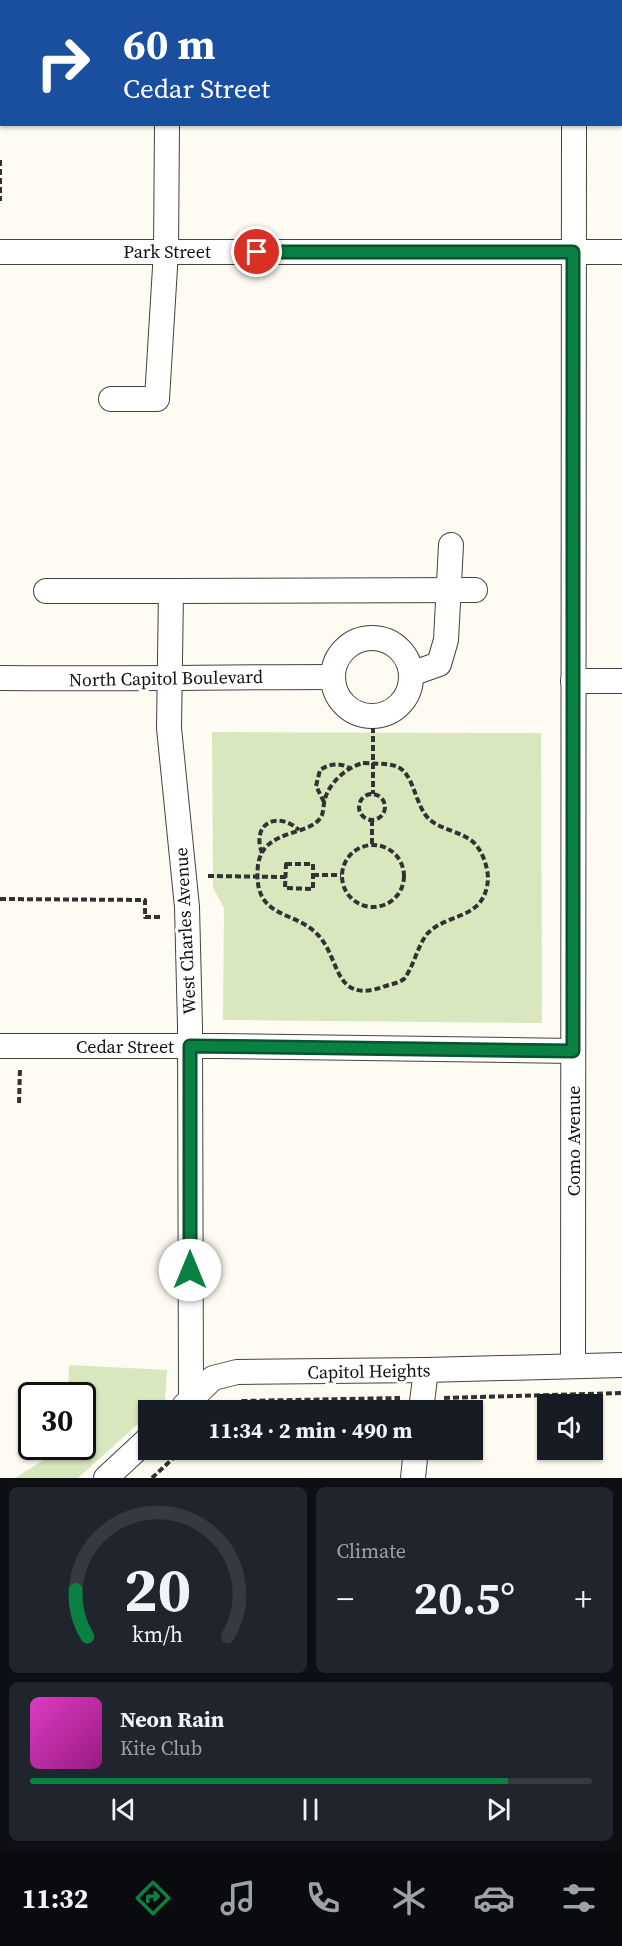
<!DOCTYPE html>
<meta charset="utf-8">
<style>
:root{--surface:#171b24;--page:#20242c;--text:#f1f3f6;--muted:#9ea1a6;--line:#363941;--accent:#0b8043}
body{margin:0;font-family:"Source Serif 4",serif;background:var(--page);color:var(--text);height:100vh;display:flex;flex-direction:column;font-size:22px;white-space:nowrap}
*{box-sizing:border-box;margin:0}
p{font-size:20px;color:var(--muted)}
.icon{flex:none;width:33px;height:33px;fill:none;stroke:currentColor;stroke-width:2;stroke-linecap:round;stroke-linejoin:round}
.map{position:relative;height:1478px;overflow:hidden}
.sheet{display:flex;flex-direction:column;gap:9px;padding:9px;background:#0d0f14;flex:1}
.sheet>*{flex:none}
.top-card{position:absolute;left:0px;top:0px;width:622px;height:126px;box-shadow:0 2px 4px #0004;background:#1a4fa0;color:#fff;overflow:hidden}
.controls{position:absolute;left:537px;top:1394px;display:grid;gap:12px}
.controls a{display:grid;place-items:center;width:66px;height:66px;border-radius:0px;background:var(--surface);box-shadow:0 2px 4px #0004;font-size:30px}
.speed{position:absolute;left:18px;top:1382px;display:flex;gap:12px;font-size:30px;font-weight:700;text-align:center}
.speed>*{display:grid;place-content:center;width:78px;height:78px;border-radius:50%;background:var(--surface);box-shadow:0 2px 4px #0004;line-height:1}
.speed .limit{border:3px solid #111;border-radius:9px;background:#fff;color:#111}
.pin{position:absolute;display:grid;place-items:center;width:51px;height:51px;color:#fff;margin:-26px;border:3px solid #fff;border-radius:50%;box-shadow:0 2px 6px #0007}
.me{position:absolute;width:66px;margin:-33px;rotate:0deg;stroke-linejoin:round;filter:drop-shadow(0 0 4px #0008)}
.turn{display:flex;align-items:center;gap:21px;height:126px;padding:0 24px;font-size:27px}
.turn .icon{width:78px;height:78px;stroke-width:2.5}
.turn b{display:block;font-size:42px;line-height:51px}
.big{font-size:45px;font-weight:700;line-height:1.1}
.sheet .widget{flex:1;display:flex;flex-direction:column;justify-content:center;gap:9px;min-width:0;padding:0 21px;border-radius:9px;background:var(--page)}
.sheet .dial{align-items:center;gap:0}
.dial svg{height:156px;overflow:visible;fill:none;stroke:var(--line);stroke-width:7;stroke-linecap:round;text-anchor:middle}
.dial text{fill:var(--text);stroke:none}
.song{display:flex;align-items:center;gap:18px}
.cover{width:72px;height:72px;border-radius:9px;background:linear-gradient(135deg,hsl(310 70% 55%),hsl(310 70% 35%))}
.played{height:6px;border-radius:3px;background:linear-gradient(90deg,var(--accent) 85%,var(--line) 85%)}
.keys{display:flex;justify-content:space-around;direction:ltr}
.heat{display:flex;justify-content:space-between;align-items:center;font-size:33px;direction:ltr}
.sheet .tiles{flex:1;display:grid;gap:9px;grid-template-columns:1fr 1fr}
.widget:last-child{grid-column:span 2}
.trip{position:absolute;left:138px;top:1400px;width:345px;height:60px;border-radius:0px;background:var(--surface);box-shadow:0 2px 4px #0004;font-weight:700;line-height:60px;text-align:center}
.tabs{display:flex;height:96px;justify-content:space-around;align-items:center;background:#090b0e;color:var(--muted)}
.tabs .icon{width:42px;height:42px}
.tabs .active{color:var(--accent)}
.tabs b{font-size:27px;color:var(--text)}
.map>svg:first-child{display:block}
.green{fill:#d8e7be}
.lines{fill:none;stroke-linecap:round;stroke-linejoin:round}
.minor-casing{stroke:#434343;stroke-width:26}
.path{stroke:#323232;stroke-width:4;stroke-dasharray:6 3;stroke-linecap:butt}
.minor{stroke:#fff;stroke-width:24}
.route-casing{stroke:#07532c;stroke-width:15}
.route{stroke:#0b8043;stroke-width:10}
.labels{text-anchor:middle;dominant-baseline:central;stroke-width:6;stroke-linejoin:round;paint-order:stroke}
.street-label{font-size:18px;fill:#101010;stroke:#fff}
</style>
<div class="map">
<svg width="622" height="1478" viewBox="0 0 622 1478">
<rect width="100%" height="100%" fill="#fefbf3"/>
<!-- green -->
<g class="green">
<polygon points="212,732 541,733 542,1023 223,1020 224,908 213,888"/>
<polygon points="69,1365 167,1370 165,1400 154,1410 148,1410 148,1415 78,1478 15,1478 66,1446 82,1446 82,1395 68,1395"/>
</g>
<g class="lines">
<!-- minor casing -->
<g class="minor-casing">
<g id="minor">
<polyline points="169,2 169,0"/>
<polyline points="574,2 574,0"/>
<polyline points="0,252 622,252"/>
<polyline points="111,399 157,399 166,251 167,124"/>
<polyline points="46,591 171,591 169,728 187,907 190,1027 191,1399"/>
<polyline points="171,591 475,590"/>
<circle cx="372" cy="677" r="39"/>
<polyline points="411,674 439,664 446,640 451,545"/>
<path d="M0 678C111 679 221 677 332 677"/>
<polyline points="573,681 622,681"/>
<polyline points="0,1046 219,1046 573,1051"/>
<polyline points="573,1365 574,124"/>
<polyline points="184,1406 213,1378 237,1372 426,1370 622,1365"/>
<polyline points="421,1410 426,1370"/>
<polyline points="106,1478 148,1439"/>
<polyline points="413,1478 416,1449"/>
</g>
</g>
<!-- path -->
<g class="path">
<polyline points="0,160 0,201"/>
<polyline points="373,727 373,794"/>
<path d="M363 763C399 765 404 761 417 798 420 805 423 813 428 818 441 831 464 831 476 845 483 853 488 868 488 879 485 921 447 912 427 934 417 947 414 966 404 979 397 984 390 984 383 987 333 1004 341 959 318 935 294 909 252 920 258 865 263 828 309 837 321 817 324 812 323 805 325 799 329 783 347 767 363 763Z"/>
<circle cx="372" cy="807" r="13"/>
<path d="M324 802 316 786 320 770C329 764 339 762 349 768"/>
<polyline points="372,820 372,844"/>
<circle cx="373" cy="876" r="31"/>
<path d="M262 853C251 824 277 810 299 830"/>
<polygon points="286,864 313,864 313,889 285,888"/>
<polyline points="313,875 341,875"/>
<polyline points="208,876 286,877"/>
<polyline points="0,899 145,900 145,917 162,917"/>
<polyline points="19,1103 20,1068"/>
<polyline points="444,1398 622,1393"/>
<polyline points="226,1410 241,1401 400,1398"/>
<polyline points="152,1478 183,1449"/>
</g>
<!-- minor -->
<use href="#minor" class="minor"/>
</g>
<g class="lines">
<!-- route casing -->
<g class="route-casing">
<polyline id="route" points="190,1270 190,1046 573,1051 573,252 257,252"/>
</g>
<!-- route -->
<use href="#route" class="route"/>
</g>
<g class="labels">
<!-- street labels -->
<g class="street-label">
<text x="167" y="251">Park Street</text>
<text transform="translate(166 678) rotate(-1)">North Capitol Boulevard</text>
<text transform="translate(185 931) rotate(-93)">West Charles Avenue</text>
<text x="125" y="1046">Cedar Street</text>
<text transform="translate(573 1141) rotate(-90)">Como Avenue</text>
<text transform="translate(369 1371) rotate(-1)">Capitol Heights</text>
</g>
</g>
</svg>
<div class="controls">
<a><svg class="icon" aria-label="sound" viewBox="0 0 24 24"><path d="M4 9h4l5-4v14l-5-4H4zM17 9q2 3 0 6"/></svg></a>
</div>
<div class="speed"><div class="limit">30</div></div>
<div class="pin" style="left:257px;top:252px;background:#d93025"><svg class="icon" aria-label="arrive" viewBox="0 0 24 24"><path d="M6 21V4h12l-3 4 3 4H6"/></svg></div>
<svg class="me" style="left:190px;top:1270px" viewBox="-20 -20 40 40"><circle r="19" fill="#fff"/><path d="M0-13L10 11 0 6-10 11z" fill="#0b8043"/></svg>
<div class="trip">11:34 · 2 min · 490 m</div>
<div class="top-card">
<div class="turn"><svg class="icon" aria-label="right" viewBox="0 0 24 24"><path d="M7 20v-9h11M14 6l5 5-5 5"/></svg><div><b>60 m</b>Cedar Street</div></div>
</div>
</div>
<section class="sheet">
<div class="tiles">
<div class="widget dial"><svg viewBox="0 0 100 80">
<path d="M14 69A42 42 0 1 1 86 69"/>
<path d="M14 69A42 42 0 0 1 8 45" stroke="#0b8043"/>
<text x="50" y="56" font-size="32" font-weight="700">20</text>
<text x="50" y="72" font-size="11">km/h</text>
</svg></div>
<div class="widget"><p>Climate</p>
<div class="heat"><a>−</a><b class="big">20.5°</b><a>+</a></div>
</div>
<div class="widget">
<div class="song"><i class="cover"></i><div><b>Neon Rain</b><p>Kite Club</p></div></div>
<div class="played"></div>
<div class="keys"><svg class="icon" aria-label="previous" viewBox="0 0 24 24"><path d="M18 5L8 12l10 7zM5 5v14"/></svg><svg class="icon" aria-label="pause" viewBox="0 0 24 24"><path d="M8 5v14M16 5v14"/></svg><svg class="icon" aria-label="next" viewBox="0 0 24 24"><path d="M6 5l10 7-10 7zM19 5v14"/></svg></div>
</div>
</div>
</section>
<nav class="tabs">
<b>11:32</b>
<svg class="icon active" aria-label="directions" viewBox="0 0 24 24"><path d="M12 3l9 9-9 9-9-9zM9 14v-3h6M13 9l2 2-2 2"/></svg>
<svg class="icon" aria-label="music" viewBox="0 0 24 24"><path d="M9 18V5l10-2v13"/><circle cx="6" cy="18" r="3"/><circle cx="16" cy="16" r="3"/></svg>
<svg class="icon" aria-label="phone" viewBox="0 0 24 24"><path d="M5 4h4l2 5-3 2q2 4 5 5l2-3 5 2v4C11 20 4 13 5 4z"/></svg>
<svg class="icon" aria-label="climate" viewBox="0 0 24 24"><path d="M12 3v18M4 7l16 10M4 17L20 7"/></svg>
<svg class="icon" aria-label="car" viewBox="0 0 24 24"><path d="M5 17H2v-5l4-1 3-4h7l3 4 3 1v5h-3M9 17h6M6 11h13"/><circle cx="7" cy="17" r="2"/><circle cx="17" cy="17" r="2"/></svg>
<svg class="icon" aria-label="filters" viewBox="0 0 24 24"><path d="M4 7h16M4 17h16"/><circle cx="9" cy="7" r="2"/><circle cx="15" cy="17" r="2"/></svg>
</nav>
